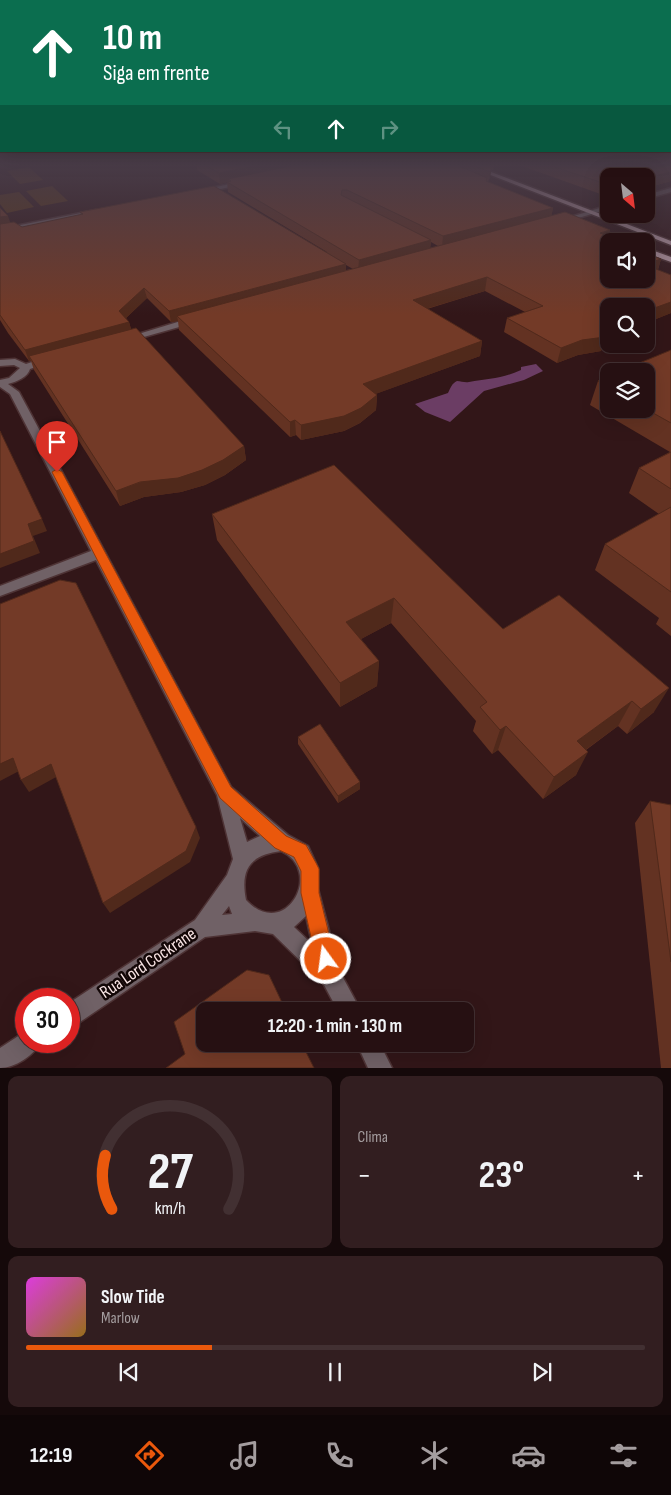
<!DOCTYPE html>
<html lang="pt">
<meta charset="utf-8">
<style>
:root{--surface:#261012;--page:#321e20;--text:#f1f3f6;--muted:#a49d9f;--line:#423032;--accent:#ea580c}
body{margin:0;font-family:"Sofia Sans Condensed",sans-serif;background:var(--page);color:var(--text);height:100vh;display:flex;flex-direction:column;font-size:19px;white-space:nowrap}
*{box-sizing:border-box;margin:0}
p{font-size:16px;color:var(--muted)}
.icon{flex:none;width:28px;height:28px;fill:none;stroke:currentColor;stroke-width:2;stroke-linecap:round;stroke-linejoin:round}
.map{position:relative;height:1068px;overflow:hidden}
.sheet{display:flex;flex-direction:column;gap:8px;padding:8px;background:#15090a;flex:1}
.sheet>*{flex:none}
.hud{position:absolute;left:0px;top:0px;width:671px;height:152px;box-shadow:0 5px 20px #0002,0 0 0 1px var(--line);background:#0b6e4f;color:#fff;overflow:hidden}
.needle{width:32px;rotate:152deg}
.fabs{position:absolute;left:600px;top:168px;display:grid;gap:10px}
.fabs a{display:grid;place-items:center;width:55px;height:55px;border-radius:10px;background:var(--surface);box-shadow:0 5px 20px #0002,0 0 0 1px var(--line);font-size:25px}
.speed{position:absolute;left:15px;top:988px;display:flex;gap:10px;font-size:25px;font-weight:700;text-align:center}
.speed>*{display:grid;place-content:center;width:65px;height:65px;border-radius:50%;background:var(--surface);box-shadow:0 5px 20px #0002,0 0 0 1px var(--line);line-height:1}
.speed .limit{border:8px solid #d22;background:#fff;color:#111}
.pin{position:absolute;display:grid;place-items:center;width:42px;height:42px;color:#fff;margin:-51px -21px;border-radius:50% 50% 50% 0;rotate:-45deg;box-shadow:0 0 5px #0007}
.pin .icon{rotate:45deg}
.me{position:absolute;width:55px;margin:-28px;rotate:346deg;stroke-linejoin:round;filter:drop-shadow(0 0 4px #0008)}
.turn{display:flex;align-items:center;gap:18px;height:105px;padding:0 20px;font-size:22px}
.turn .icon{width:65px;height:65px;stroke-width:2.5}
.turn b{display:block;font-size:35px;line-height:42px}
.lanes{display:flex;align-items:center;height:48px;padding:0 20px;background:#0003;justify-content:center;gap:25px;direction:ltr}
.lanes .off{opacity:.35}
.big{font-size:38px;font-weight:700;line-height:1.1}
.sheet .card{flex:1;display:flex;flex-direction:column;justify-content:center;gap:8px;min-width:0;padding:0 18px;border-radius:10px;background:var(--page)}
.sheet .dial{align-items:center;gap:0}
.dial svg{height:130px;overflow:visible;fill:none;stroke:var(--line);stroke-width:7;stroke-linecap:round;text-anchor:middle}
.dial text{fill:var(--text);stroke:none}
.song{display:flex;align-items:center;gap:15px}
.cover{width:60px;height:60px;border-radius:8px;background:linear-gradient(135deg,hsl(300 70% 55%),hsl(40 70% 35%))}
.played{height:5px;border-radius:2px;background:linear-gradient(90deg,var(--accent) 30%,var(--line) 30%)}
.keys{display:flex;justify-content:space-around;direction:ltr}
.heat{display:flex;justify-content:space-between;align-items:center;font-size:28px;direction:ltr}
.sheet .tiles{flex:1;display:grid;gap:8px;grid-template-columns:1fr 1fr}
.card:last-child{grid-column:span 2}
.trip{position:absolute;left:196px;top:1002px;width:278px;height:50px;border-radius:10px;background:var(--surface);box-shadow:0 5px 20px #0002,0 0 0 1px var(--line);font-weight:700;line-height:50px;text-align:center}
.dock{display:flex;height:80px;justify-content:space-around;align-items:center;background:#0f0607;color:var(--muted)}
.dock .icon{width:35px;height:35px}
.dock .current{color:var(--accent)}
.dock b{font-size:22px;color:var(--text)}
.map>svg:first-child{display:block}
.green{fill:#5c3713}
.water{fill:#6b3d64}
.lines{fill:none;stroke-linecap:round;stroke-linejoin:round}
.minor-casing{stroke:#4e3335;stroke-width:3}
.major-casing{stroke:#4e3335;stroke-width:3}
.minor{fill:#706166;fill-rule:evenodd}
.major{fill:#c1a3ae;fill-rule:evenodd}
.wall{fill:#633222;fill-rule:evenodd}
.shaded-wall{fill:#50291b}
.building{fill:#733a27;stroke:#50291b}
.route{fill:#ea580c;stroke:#983908}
.labels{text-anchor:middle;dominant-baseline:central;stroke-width:5;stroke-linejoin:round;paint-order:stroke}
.near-street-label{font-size:18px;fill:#f8e4e4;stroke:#120606}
</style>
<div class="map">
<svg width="671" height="1068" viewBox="0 0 671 1068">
<rect width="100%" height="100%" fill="#321618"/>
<!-- green -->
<g class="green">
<polygon points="29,167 43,180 20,184 7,171"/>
<polygon points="52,186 68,201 41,206 26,191"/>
<polygon points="19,192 34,207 7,213 0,204 0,195"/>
</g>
<!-- water -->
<path class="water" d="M536 364 543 371 524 380 484 391 450 422 425 412 415 404 448 393C450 389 452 383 457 381 461 381 465 383 469 382 488 379 504 378 521 370V367Z"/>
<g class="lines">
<!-- minor casing -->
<g class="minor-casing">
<g id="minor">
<polygon points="243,181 245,184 201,193 198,191"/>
<polygon points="671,188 671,192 646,199 646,195"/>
<polygon points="609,205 609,209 561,223 558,221"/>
<polygon points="96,210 98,213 0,233 0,229"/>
<polygon points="194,317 197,318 197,322 126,342 122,339"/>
<path d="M47 357 52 360 50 362 30 369C28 377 16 382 8 384L19 392 231 787 288 835 308 846 318 868V889L340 972 361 1011H338L323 983 273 934 255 931 205 937 77 1024 69 1027V1003L195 920 227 875 233 859 217 795 96 560 0 596V586L91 551 10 394 0 387V380L9 378 20 368 14 365 0 366V360L15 359 26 364ZM240 818 260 836 247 842ZM281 851C325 871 285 942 246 900 240 869 250 855 281 851ZM229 906 232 914 222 915ZM306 916 312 944 294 927Z"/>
<path d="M26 1031V1041H41C35 1055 15 1068 0 1068V1048Z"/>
<polygon points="357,1044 380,1044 392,1068 368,1068"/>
</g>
</g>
<!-- major casing -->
<g class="major-casing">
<g id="major">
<polygon points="465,165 473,165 671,241 671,245"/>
<polygon points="593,228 597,228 628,241 620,241 593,230"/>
<polygon points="646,248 671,257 671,262 646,253"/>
</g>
</g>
<!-- minor -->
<use href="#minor" class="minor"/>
<!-- major -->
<use href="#major" class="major"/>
</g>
<!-- wall -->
<g class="wall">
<path d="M197 165H494L493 170H491L490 177 488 182 553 208 551 216 608 237 661 259 658 270 671 275V313L646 323V306H609V342L603 345 601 351 578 355 557 363 504 332 507 318 525 312 485 291 427 309 482 341 480 356 375 394 377 395 376 410 360 423 344 431 301 440 296 435 290 437 179 330 178 321 171 322 147 298 126 318 129 322 131 329 244 446 246 460 225 475 205 485 181 492 144 497 120 506 34 370 31 361H29L8 333 0 320V208L10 223 22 227 81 215 80 212 327 252 228 192 227 182 220 184 197 170ZM431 242 438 246 430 248ZM346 265 353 269 346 270Z"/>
<polygon points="519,165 671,165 671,181 646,188 646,176 609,176 609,197"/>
<polygon points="671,350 671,636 656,624 659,618 595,570 605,544 659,514 629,493 639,468 670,452 590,405 598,381 609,376 609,409 646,409"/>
<polygon points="212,514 503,629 654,712 627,734 618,726 586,750 576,775 543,799 498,750 492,754 473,731 476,721 391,623 361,639 379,661 377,686 340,707 217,540"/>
<polygon points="298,737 360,789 338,803 298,744"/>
<polygon points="650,801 671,805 671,1068 661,1068 635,823"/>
</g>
<!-- shaded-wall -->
<g class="shaded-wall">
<polygon points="260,165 311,165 228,179 228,182 220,184 219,173"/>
<polygon points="492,167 490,177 488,182 490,172"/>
<polygon points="671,172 671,181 646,188 646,178"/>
<polygon points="553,208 551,219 442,248 443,236"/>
<polygon points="8,216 11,225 0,227 0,217"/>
<polygon points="610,230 607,242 600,233"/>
<polygon points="431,240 430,252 358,272 359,260"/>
<polygon points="661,259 657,272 646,264"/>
<polygon points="346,264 346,274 177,316 178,321 171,322 169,311"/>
<polygon points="487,277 485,291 412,313 413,300"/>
<polygon points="144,288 147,298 122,322 119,311"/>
<polygon points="671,302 671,313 646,323 646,311"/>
<polygon points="129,322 132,333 29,356 31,361 29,361 25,350"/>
<polygon points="609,330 609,342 603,345 601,351 578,355 557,363 561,348"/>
<polygon points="482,341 480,356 362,399 363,384"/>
<polygon points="377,395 376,410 360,423 344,431 301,440 301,425"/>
<polygon points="295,420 296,435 290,437 290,422"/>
<polygon points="244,446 246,460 225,475 205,485 181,492 144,497 120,506 116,491"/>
<polygon points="42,519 47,531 33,536 40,553 0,568 0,554 28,524"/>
<polygon points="394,598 391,623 346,647 346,622"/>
<polygon points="379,661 377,686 340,707 340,683"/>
<polygon points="669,688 654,712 627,734 641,709"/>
<polygon points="632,701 618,726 566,764 577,741"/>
<polygon points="506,726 498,750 492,754 500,730"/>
<polygon points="588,752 576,775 543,799 554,777"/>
<polygon points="13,758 21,770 0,781 0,764"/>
<polygon points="51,764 58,776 29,792 21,780"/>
<polygon points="360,782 360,789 338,803 338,796"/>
<polygon points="196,827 200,838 190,862 110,913 103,903"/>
</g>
<!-- building -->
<g class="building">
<polygon points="205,165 260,165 219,173"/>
<polygon points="295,165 457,165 487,178 486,181 553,208 443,236 347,190 342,190 341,195 431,240 359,260 227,182 231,181 228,179"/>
<polygon points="473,165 488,165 492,167 490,172"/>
<polygon points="549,165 671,165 671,172 646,178 646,176 609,176 609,185"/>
<polygon points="214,186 346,264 169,311 144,288 119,311 129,322 25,350 0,315 0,224 14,222 22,227 83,214 80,212"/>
<polygon points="0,208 8,216 0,217"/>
<polygon points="565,212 610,230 600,233 619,241 609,241 609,279 646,279 646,265 671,275 671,302 646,311 646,306 609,306 609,330 607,331 605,337 582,340 561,348 507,318 543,306 487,277 413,300 482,341 363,384 377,395 361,408 344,416 301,425 295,420 290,422 177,316"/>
<polygon points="646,253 661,259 646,264"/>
<polygon points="136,328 244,446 223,460 202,470 178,478 140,482 116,491 29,356"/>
<polygon points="671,350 671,423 646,409 646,371 620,371"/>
<polygon points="609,376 609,387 598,381"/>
<polygon points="0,431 42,519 28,524 34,541 0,554"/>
<polygon points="671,452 671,489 639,468"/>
<polygon points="334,465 503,629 559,595 669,688 641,709 632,701 577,741 588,752 554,777 506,726 500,730 480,707 487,702 394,598 346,622 379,661 340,683 212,514"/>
<polygon points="671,507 671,592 605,544"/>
<polygon points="60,580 76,583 196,827 186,851 103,903 51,764 21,780 13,758 0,764 0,604"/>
<polygon points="320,724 360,782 338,796 298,737"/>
<polygon points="650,801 671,805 671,962"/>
<polygon points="247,970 269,975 286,1011 205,1011 205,1044 302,1044 314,1068 166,1068 185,1054 174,1022"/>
</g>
<!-- sky -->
<linearGradient id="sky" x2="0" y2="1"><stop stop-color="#1c0c0d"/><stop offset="0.52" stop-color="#493c48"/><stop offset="1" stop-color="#493c48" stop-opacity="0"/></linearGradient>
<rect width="671" height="315" fill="url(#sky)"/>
<!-- route -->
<polygon class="route" points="57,469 62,472 231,787 286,836 306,845 316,863 319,869 319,893 335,959 333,966 326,968 319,966 316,959 301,893 301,871 294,857 275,848 220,798 52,472"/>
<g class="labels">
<!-- near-street labels -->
<g class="near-street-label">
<text transform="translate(148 963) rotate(-34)">Rua Lord Cockrane</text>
</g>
</g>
</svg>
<div class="fabs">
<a><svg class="needle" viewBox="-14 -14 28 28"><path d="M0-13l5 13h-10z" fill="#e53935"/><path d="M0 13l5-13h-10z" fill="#a49d9f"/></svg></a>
<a><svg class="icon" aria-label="sound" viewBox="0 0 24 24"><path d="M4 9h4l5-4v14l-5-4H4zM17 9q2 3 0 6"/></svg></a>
<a><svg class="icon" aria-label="search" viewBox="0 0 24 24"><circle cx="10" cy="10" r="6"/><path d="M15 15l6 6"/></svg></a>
<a><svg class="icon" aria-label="layers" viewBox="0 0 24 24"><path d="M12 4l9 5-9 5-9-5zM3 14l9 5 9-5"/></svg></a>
</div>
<div class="speed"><div class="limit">30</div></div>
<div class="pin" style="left:57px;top:472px;background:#d93025"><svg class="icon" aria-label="arrive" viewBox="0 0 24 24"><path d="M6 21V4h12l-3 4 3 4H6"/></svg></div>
<svg class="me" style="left:326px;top:959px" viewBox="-20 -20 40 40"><circle r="17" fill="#ea580c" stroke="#fff" stroke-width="3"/><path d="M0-11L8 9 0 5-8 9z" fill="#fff"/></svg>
<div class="trip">12:20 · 1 min · 130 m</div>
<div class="hud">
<div class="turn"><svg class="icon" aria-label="ahead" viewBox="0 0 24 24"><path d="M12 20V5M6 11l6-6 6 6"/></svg><div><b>10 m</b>Siga em frente</div></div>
<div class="lanes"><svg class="icon off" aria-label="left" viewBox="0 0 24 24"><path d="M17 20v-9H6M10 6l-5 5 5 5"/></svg><svg class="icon" aria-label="ahead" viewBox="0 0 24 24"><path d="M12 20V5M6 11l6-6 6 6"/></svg><svg class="icon off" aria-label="right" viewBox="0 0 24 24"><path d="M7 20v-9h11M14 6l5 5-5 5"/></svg></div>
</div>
</div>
<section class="sheet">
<div class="tiles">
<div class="card dial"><svg viewBox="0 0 100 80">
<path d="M14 69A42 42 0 1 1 86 69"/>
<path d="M14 69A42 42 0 0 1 10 36" stroke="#ea580c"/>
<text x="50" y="56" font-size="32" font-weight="700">27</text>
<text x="50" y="72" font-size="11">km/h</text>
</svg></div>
<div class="card"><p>Clima</p>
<div class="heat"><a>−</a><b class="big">23°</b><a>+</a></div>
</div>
<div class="card">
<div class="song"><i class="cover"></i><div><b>Slow Tide</b><p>Marlow</p></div></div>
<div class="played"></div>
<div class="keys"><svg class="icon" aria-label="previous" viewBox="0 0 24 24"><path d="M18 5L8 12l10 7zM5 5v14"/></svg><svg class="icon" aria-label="pause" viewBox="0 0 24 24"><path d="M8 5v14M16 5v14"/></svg><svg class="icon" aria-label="next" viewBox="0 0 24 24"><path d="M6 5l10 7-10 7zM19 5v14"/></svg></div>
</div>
</div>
</section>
<nav class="dock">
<b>12:19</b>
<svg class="icon current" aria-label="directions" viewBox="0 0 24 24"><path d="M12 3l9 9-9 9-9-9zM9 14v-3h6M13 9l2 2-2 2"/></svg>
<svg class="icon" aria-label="music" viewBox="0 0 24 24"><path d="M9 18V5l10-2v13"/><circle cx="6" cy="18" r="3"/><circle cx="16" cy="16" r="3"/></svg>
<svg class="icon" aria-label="phone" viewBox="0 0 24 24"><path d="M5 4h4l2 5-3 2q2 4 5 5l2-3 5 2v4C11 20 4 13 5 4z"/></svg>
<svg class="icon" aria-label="climate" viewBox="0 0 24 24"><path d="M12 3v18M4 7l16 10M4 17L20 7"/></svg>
<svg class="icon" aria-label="car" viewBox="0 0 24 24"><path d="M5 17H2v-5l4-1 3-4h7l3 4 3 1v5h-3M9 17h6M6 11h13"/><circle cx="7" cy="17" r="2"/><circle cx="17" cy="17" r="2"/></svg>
<svg class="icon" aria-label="filters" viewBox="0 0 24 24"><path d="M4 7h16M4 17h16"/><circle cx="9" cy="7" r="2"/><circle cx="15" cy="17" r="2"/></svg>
</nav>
